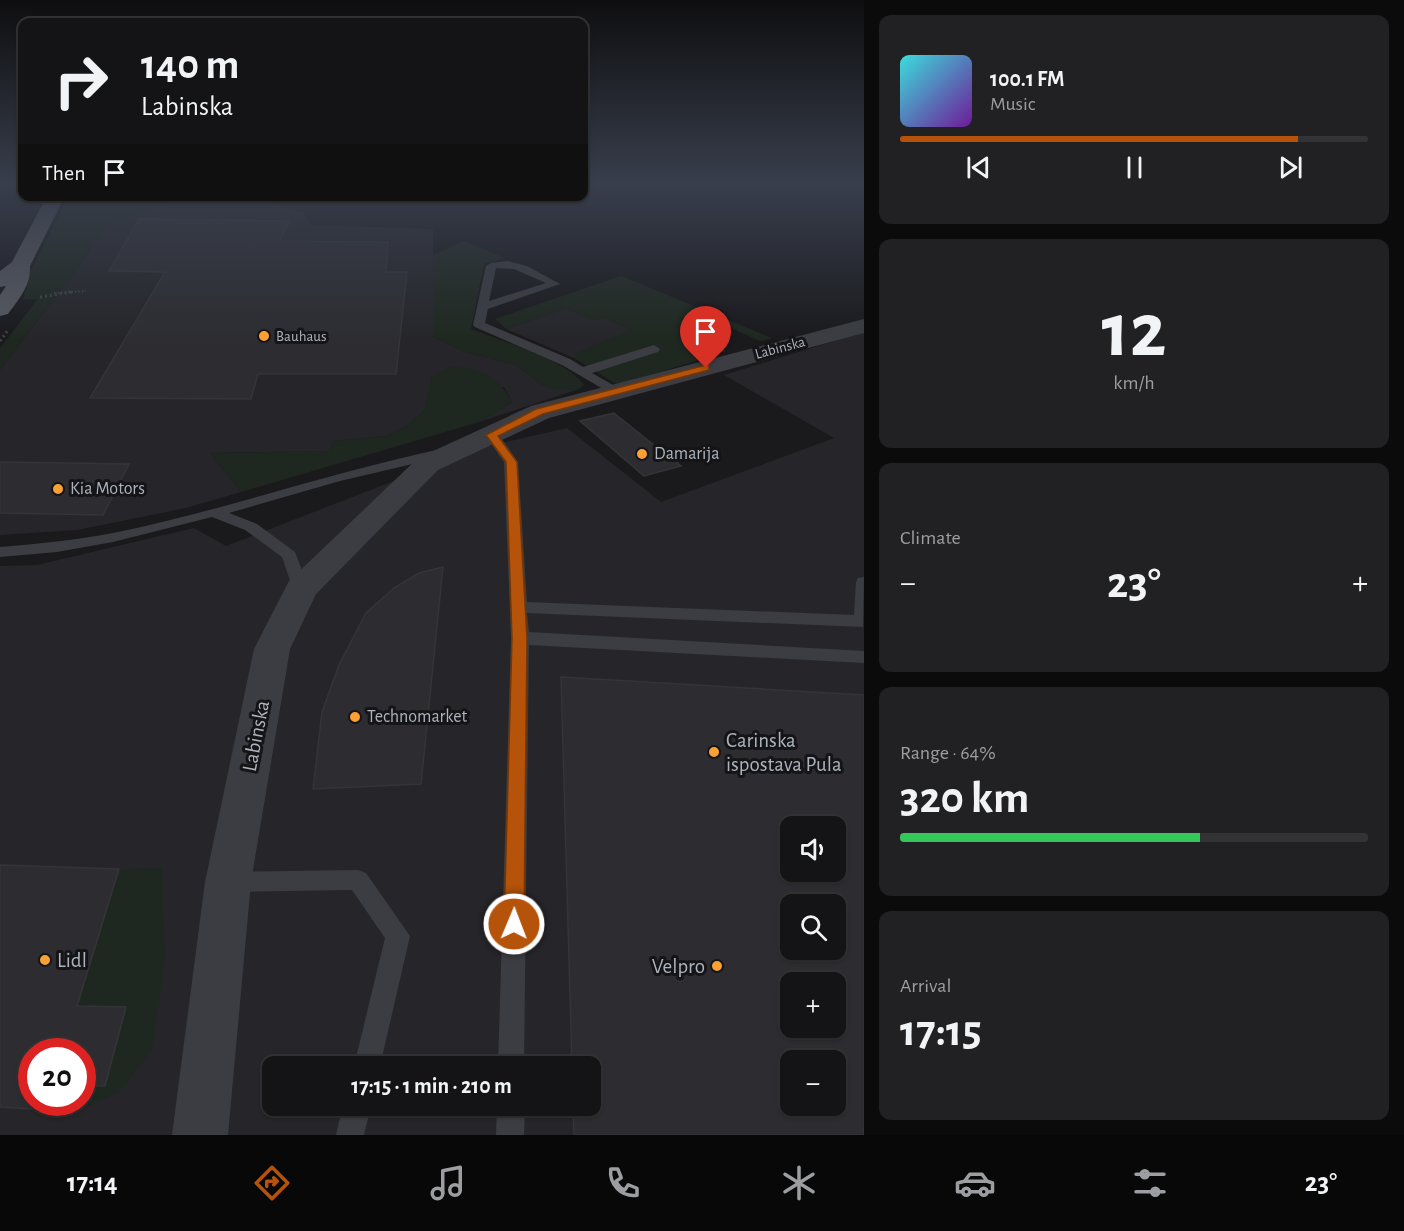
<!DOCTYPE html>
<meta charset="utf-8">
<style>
:root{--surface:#141416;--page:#212123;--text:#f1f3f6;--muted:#9d9ea1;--line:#333335;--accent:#b45309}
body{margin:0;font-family:"Alegreya Sans",sans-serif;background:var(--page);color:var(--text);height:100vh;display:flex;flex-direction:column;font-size:22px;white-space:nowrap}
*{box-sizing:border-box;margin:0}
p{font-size:20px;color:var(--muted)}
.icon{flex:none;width:33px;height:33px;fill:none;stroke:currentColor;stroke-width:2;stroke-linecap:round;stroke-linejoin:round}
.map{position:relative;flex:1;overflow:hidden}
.sheet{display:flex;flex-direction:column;gap:15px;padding:15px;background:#0b0b0c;width:540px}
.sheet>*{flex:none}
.top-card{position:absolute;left:18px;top:18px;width:570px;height:183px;border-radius:12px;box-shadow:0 2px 4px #0004,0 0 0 2px var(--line);background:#141416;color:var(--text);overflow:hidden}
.buttons{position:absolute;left:780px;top:816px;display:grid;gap:12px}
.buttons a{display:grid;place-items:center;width:66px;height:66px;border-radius:12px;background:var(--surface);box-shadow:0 2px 4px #0004,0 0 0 2px var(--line);font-size:30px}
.speed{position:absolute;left:18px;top:1038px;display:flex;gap:12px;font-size:30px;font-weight:700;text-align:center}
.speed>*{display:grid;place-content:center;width:78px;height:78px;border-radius:50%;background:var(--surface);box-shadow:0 2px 4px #0004,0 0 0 2px var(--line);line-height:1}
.speed .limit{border:9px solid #d22;background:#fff;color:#111}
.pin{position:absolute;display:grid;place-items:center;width:51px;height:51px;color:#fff;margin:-62px -26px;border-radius:50% 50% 50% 0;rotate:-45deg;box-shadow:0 0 6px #0007}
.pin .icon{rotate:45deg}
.me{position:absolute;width:66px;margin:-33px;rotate:1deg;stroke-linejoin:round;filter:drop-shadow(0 0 4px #0008)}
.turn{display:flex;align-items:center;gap:21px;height:126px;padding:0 24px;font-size:27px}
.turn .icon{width:78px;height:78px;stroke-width:2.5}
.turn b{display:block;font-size:42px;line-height:51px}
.then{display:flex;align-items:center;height:57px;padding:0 24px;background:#0003;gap:12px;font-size:22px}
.big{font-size:45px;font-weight:600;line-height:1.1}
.sheet .tile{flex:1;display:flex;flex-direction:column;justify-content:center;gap:9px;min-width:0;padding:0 21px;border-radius:12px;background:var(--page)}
.sheet .dial{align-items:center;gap:0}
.dial b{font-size:78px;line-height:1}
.song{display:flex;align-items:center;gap:18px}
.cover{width:72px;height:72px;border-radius:9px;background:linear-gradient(135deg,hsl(180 70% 55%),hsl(280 70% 35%))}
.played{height:6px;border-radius:3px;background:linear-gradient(90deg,var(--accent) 85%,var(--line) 85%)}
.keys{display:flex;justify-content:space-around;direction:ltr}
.heat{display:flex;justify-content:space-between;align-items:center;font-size:33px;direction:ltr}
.charge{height:9px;border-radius:4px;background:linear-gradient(90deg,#34c759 64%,var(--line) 0)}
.trip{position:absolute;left:262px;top:1056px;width:339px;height:60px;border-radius:12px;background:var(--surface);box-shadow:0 2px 4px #0004,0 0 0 2px var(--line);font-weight:600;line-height:60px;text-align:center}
.dock{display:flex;height:96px;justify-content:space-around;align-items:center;background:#080809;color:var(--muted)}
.dock .icon{width:42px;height:42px}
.dock .current{color:var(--accent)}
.dock b{font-size:27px;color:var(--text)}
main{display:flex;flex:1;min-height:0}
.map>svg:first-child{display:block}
.built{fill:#26262a;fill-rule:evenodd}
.green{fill:#1f2820}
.building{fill:#2d2d31;stroke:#343439;stroke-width:1.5;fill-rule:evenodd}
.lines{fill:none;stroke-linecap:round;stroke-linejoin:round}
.path-far1{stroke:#414449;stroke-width:2;stroke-dasharray:1.5 2;stroke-linecap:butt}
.path{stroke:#414449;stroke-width:3;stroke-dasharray:2 3;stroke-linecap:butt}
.service{fill:#3b3d42;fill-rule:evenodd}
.minor{fill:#3b3d42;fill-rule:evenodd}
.primary{fill:#575a61;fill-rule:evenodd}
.route{fill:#b45309;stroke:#753606;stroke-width:1.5}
.poi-dot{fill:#fba133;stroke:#151518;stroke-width:2}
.labels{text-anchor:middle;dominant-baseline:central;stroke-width:6;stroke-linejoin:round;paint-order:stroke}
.far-poi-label{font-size:15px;fill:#acb3bd;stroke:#151518;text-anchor:start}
.far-street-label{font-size:15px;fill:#acb3bd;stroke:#151518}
.poi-label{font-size:18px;fill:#acb3bd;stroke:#151518;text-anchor:start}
.near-street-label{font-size:21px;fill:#acb3bd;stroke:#151518}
.near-poi-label{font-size:21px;fill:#acb3bd;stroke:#151518;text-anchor:start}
</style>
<main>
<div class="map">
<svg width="864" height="1135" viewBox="0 0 864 1135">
<rect width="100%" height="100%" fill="#1a1a1d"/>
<!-- built -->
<g class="built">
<polygon points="244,196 303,213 312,225 433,229 433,336 462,351 516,365 542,385 562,390 579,389 479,422 512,402 504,387 432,377 425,410 407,426 386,436 333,441 330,451 210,453 241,492 186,508 77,530 0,535 0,370 88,254 105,225 189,197"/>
<polygon points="566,308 594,320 603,317 632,330 575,354 574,358 506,329"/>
<path d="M864 332V1135H0V566L37 565 194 528 226 546 479 448 567 428 661 502 834 438 724 375ZM790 826H836V872H790ZM790 904H836V950H790ZM790 982H836V1028H790ZM32 1052H82V1102H32ZM790 1060H836V1106H790ZM273 1066H591V1106H273Z"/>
</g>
<!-- green -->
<g class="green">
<polygon points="69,197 189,197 105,225 88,254 0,370 0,348 38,299 23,300 30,272"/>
<path d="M464 241 505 258 484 264 471 329C500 341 568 360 584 385L579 389 562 390 542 385 516 365 462 351 433 336V255Z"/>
<polygon points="621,276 772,338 760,341 716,321 688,332 727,351 618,385 574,358 574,354 631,330 603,317 594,320 566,308 506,329 495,319"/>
<path d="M451 366C482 370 497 374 512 402L479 422 241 492 210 453 330 451 333 441 386 436 407 426 425 410 432 377Z"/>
<polygon points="162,868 165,959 152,1051 119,1092 77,1111 45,1110 47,1103 82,1102 82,1052 63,1051 119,869"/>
</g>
<!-- building -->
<g class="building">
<polygon points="139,219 289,221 280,241 388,242 386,272 407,272 396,374 258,374 251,399 90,398 165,272 109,271"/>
<polygon points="614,413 650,442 681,466 644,476 580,421"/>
<polygon points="0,462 129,464 103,515 0,513"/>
<polygon points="443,567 421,784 313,789 322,712 339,665 366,613 394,588 419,573"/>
<path d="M561 677 864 695V1135H574L573 1106H591V1066H572ZM790 826H836V872H790ZM790 904H836V950H790ZM790 982H836V1028H790ZM790 1060H836V1106H790Z"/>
<polygon points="0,865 119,869 77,1006 126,1007 105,1086 82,1085 82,1052 32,1052 32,1109 0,1107"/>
</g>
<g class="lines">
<!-- path-far1 -->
<polyline class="path-far1" points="54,293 86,291"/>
<!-- path -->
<g class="path">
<polyline points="40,297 72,292"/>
<polyline points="0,341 8,330"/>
</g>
<!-- service -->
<g class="service">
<path d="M508 261 527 266 560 284 488 309 485 323 570 359 583 367 654 345 660 349 658 352 592 373 620 389 621 392 615 396 562 365 475 327 473 325 486 266 491 263ZM496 268 514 269 546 283 489 301Z"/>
<polygon points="492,431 497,432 518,462 527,602 854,615 856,582 858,578 864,577 863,627 527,613 529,632 864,651 864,663 529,645 524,1066 498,1066 511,638 504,462 485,435"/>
<path d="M446 448 451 449 453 452 451 455 340 481 229 513 257 524 295 552 309 589 307 593H295L293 589 282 557 245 530 212 517 113 542 57 552 0 557V547C38 544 76 540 113 533 226 510 334 471 446 448Z"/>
<polygon points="358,870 366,873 410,936 380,1066 354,1066 385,938 352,890 229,892 221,889 217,882 221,875 229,872"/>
<polygon points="343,1106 371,1106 364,1135 336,1135"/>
<polygon points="497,1106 525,1106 524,1135 496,1135"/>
</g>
<!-- minor -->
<polygon class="minor" points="864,319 864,333 549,418 438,470 316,594 290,649 251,882 228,1135 172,1135 205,882 254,649 289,581 418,458 531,406"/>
<!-- primary -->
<path class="primary" d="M47 196H65L30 266C31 285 19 299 8 314L0 316V295L6 286 0 287V271L12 262Z"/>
</g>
<!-- sky -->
<linearGradient id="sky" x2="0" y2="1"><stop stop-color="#0e0e10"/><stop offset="0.54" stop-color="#383e4c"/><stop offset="1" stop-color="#383e4c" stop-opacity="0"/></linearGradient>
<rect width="864" height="340" fill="url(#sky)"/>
<!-- route -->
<polygon class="route" points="706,365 709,365 709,370 543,414 498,436 517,462 527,638 524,924 521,930 514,932 507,930 504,924 512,638 506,462 486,435 536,409"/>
<!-- markers -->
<g class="poi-dot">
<circle cx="264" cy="336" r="6"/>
<circle cx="642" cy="454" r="6"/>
<circle cx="58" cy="489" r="6"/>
<circle cx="355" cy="717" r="6"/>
<circle cx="714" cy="752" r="6"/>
<circle cx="45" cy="960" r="6"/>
<circle cx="717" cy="966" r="6"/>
</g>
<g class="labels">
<!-- far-poi labels -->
<g class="far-poi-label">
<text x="276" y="336">Bauhaus</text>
</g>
<!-- far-street labels -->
<g class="far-street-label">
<text transform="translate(780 348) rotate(-15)">Labinska</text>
</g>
<!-- poi labels -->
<g class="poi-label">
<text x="654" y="454">Damarija</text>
<text x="70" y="489">Kia Motors</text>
<text x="367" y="717">Technomarket</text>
</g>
<!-- near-street labels -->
<g class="near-street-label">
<text transform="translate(256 736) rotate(-79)">Labinska</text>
</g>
<!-- near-poi labels -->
<g class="near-poi-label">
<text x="726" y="740">Carinska<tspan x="726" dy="24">ispostava Pula</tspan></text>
<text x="57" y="960">Lidl</text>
<text x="705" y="966" text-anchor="end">Velpro</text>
</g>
</g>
</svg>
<div class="buttons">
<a><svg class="icon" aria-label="sound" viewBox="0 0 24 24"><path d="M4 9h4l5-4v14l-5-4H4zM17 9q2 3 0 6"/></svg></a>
<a><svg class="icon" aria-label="search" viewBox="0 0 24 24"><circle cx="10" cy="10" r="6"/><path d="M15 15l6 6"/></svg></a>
<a>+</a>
<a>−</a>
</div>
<div class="speed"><div class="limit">20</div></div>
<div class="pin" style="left:706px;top:368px;background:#d93025"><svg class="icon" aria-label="arrive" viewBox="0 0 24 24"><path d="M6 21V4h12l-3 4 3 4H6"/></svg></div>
<svg class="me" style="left:514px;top:924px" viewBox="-20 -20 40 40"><circle r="17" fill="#b45309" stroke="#fff" stroke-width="3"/><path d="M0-11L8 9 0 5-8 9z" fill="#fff"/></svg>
<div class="trip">17:15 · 1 min · 210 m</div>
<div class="top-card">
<div class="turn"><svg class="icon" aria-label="right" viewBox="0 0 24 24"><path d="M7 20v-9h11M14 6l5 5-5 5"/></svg><div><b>140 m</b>Labinska</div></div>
<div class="then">Then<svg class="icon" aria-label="arrive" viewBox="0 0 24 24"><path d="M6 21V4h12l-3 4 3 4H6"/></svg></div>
</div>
</div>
<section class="sheet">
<div class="tile">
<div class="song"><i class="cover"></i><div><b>100.1 FM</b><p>Music</p></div></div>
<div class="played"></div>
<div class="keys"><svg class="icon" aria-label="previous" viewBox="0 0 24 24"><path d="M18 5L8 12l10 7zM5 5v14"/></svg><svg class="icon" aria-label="pause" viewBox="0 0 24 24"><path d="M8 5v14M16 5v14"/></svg><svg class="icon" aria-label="next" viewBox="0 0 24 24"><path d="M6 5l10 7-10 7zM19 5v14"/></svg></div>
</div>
<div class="tile dial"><b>12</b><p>km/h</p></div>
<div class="tile"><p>Climate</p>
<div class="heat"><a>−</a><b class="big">23°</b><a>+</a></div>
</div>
<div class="tile"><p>Range · 64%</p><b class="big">320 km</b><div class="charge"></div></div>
<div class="tile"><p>Arrival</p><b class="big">17:15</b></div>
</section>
</main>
<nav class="dock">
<b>17:14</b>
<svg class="icon current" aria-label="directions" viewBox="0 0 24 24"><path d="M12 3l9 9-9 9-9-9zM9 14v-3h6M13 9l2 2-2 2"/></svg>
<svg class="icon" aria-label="music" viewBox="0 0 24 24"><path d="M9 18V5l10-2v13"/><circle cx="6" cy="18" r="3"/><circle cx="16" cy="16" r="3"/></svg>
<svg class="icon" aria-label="phone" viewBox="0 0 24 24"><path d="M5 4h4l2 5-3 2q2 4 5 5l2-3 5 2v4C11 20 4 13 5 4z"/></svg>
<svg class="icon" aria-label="climate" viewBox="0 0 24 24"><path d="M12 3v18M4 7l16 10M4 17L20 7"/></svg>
<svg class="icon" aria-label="car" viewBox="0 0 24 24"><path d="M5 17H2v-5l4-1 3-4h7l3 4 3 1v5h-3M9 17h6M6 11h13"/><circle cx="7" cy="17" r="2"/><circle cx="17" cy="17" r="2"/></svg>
<svg class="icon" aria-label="filters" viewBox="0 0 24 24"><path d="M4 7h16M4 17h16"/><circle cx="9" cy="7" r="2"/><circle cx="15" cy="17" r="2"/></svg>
<b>23°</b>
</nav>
